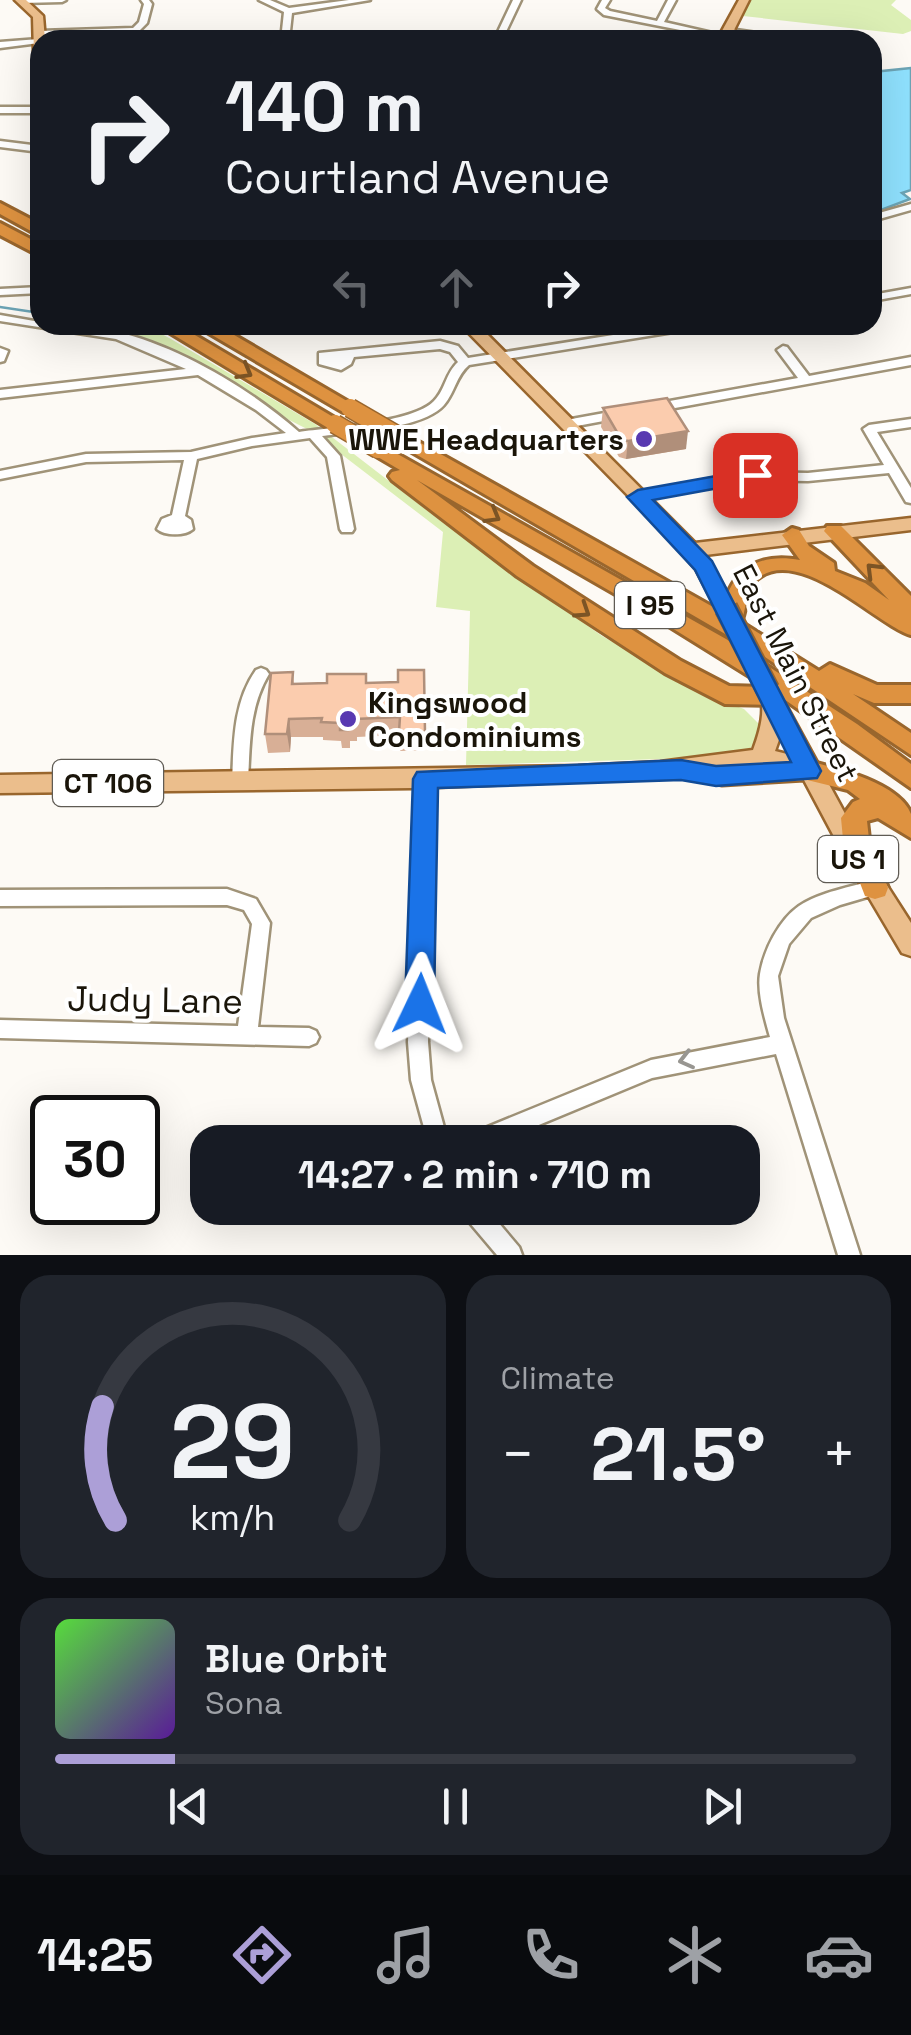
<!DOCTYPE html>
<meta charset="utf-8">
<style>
:root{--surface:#171b24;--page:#20242c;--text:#f1f3f6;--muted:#9ea1a6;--line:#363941;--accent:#ac9fd7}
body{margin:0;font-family:"Space Grotesk",sans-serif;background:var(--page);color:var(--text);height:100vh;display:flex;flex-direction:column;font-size:38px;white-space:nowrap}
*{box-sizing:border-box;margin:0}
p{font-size:32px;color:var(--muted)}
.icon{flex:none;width:55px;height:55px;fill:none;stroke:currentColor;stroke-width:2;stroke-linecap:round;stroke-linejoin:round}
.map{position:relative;height:1255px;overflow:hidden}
.details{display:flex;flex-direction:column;gap:20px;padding:20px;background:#0d0f14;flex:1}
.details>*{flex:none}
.top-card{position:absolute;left:30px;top:30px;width:852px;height:305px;border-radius:30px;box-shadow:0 10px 40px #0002;background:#171b24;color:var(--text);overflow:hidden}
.speed{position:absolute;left:30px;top:1095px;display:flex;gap:20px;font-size:50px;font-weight:700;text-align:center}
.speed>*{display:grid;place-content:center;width:130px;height:130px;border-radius:50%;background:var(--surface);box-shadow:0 10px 40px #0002;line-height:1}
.speed .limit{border:5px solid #111;border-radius:15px;background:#fff;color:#111}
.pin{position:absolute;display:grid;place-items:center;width:85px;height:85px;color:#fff;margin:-42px;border-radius:20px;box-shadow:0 5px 15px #0006}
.me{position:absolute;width:110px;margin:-55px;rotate:2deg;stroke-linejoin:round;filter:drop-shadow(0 0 8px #0008)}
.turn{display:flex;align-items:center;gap:35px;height:210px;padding:0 30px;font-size:45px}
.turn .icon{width:130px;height:130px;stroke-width:2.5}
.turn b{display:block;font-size:70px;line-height:85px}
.lanes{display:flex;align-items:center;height:95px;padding:0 30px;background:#0003;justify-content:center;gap:50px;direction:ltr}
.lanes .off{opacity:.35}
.big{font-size:75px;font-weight:600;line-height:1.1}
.details .tile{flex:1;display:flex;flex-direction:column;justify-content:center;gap:15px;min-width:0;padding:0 35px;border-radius:30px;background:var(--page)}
.details .dial{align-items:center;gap:0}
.dial svg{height:260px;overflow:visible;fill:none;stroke:var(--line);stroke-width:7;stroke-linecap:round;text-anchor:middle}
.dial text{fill:var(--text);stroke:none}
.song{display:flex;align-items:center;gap:30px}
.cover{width:120px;height:120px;border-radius:15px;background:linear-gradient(135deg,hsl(110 70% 55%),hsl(270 70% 35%))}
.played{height:10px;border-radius:5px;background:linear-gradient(90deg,var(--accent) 15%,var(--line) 15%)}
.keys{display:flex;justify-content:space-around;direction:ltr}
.heat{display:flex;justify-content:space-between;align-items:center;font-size:55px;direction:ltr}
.details .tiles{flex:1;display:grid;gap:20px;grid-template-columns:1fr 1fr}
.tile:last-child{grid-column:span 2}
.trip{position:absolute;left:190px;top:1125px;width:570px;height:100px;border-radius:30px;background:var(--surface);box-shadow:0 10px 40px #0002;font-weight:600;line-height:100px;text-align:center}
.dock{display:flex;height:160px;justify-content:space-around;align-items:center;background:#090b0e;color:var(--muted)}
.dock .icon{width:70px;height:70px}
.dock .current{color:var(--accent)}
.dock b{font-size:45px;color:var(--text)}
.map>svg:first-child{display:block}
.green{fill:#dcefb5}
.water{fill:#8fe1fe;stroke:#6ca4b5;stroke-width:2.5}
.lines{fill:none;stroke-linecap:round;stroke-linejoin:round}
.stream{stroke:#6ca4b5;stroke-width:2.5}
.minor-casing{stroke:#a09378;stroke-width:5}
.major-casing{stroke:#99662d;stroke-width:5}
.highway-casing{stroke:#99662d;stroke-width:6}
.minor{fill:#fff;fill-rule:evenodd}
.major{fill:#ebbe8c;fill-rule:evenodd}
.highway{fill:#de9240;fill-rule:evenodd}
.major-bridge-casing{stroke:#99662d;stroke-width:25;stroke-linecap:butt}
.highway-bridge-casing{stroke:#99662d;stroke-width:21;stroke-linecap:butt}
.major-bridge{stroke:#ebbe8c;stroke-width:20}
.highway-bridge{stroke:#de9240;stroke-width:18}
.wall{fill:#d8af96}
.shaded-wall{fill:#b08f7a}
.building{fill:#fbccae;stroke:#b08f7a;stroke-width:2.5}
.oneway{stroke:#7c5425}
.oneway2{stroke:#989691}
.route{fill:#1a73e8;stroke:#114b97;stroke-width:2.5}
.poi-dot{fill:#5839b1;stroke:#fff;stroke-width:4}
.labels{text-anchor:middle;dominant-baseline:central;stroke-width:8;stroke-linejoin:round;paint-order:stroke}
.shield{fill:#fff;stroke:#5f5b54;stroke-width:2.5}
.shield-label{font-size:28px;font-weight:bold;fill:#1a150a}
.poi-label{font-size:30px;font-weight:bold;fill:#1a150a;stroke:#fff;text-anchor:end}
.street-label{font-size:30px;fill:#1a150a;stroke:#fff}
.near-street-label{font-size:35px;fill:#1a150a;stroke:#fff}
</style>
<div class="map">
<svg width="911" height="1255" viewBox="0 0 911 1255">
<rect width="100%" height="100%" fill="#fdfaf5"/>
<!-- green -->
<g class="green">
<polygon points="751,0 896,0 891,5 911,20 911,31 903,34 743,16"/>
<polygon points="136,325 145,325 171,339 315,424 437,518 602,636 708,695 744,709 760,725 758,741 748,750 724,757 466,765 470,611 436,607 443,532 311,431 117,333"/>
</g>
<!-- water -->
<polygon class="water" points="911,68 911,190 902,193 910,199 873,213 873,72"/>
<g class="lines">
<!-- stream -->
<polyline class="stream" points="0,307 40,313"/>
<!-- minor casing -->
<g class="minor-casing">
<g id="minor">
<polygon points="19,0 66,0 62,2 22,3"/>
<polygon points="141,0 149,0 152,4 147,23 138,32 40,35 36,33 40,31 133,28 139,22 144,4"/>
<polygon points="259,0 270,0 289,8 349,0 370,0 292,13 289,40 281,40 284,12"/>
<polygon points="513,0 521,0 503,38 518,40 443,40 447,38 495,38"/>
<polygon points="602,0 610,0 605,8 610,11 657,21 668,0 676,0 664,22 730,37 726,39 604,15 597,9"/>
<polygon points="729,29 791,38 795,40 774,40 726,33 726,29"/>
<polygon points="39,39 42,40 39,43 0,48 0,42"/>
<rect x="0" y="107" width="40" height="6"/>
<polygon points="0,141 40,146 40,152 0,147"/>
<polygon points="911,204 911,210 872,221 872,215"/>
<polygon points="40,287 40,293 0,295 0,289"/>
<polygon points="911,288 911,294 872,301 872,295"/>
<path d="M0 315 40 322V325C66 325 91 326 117 332 178 346 252 390 299 432 331 427 413 423 434 401 446 389 445 374 458 362L450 352 440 349 354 357 351 364 341 370 319 364V353L440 341 458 346 468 358 676 325H704L698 328 469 365C456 376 455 392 444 405 423 429 353 432 322 436L340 456 354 529 352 532H342L340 529 327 457 310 438 252 446 197 459 185 516 191 520 193 529C185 536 165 536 157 529L162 519 172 515 184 460 86 462 0 479V471L86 454 191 452 252 438 286 433 256 410 198 375 0 398V390L186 369 116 339 0 321Z"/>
<polygon points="783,346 787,347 809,376 911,357 911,365 653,412 647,408 653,404 798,378 777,350"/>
<polygon points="0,348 8,351 4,361 0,362"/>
<polygon points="621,410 625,411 625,417 566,428 560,424 566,420"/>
<polygon points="911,419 911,427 877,432 911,488 911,503 906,502 889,473 808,481 746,480 637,501 630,497 637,493 746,472 808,473 884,465 863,429 869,425"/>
<path d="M261 668 266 670 269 674C249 707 250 744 248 781L246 786 240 788 234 786 232 781C234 742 233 703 256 670Z"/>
<polygon points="426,772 432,774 434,779 428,1042 431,1080 448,1142 428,1142 411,1080 408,1042 418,779 420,774"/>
<path d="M875 880 881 883 884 888 881 893 840 905 811 918 789 944 778 976 784 1018 860 1255H838L776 1054 652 1078 498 1142H465L468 1135 651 1060 770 1037C765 1019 757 993 760 974 764 950 779 920 799 906 820 892 851 887 875 880Z"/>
<polygon points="227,889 256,899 270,923 258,1027 309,1028 316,1031 319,1037 316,1043 309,1046 0,1038 0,1020 238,1026 252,924 244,910 227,905 0,906 0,890"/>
<polygon points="461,1208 486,1208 519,1247 522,1255 497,1255 464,1216"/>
</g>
</g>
<!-- major casing -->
<g class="major-casing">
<g id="major">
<polygon points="15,0 26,0 43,16 45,40 40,40 40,56 34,53 33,17"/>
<polygon points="739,0 749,0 729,40 717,40"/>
<polygon points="461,325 478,325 695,543 911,518 911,530 705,555 736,608 726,615 719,613 696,569 663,531"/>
<path d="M768 682 775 685 862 845 866 852 862 859 854 862 846 859 804 780 722 785 683 777 412 788 0 793V775L578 766 660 762 753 750C760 731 767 708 758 690L761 685ZM781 734 791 755 775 751Z"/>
<polygon points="869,867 877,870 911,923 911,956 902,953 857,877 861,870"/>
</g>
</g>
<!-- highway casing -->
<g class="highway-casing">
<g id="highway">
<polygon points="0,203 40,224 40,236 0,214"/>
<polygon points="0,223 40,244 40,256 0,235"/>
<polygon points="157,325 178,325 345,424 342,428 328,428"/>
<polygon points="195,325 217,325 359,408 357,412 343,412"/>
<path d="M412 438 722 612C731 570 758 552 800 560L782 535 792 528 799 530 809 546 834 563 835 571 865 583 889 600 824 531 827 526H841L911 596V635C877 625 799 543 757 579 745 590 747 609 741 622L819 671 830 664 877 685H911V703H874L853 694 911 733V755L765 657 405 448 402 444 405 440Z"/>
<path d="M378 443 726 639 857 724 911 764V788L781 697 770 705 725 704 665 673 517 576 392 480 389 476 392 472 400 470 371 453 368 449ZM417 480 643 610 767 687 729 686 681 661 533 566Z"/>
<path d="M808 761C837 768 899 783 911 814 911 819 911 831 911 838L878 818 867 821 869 839 888 888 885 896 875 899 865 896 843 839 841 818 853 802 860 799 848 790 799 778 796 771 799 764Z"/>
</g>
</g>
<!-- minor -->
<use href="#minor" class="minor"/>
<!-- major -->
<use href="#major" class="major"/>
<!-- highway -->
<use href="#highway" class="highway"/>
<!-- major-bridge casing -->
<g class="major-bridge-casing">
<polyline id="major-bridge" points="726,608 768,690"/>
</g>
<!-- highway-bridge casing -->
<g class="highway-bridge-casing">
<g id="highway-bridge">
<polyline points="350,408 412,444"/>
<polyline points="335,424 378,449"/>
</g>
</g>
<!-- major-bridge -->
<use href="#major-bridge" class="major-bridge"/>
<!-- highway-bridge -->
<use href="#highway-bridge" class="highway-bridge"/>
</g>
<!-- wall -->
<g class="wall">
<polygon points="603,408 686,449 626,459 619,457 601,427"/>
<polygon points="424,670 425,750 400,751 400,735 357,737 357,741 350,741 350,748 342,748 341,741 323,740 323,737 291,737 290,752 268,753 265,734 293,672 294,684 327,683 366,674 367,683 398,682"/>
</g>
<!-- shaded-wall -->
<g class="shaded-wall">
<polygon points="688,431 686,449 626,459 628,441"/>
<polygon points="289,719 291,737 290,752 287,734"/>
</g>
<!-- building -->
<g class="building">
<polygon points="667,398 688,431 628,441 621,439 603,408"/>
<polygon points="398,670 424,670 425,732 399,732 400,717 355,719 355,723 348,723 348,730 340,730 340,723 321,722 322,718 289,719 287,734 265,734 271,673 293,672 292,684 327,683 327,674 366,674 366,683 398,682"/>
</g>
<!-- one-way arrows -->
<defs><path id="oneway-chevron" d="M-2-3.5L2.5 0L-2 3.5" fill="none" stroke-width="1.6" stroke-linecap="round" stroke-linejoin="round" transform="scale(2.5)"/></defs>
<g class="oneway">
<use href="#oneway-chevron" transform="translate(245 372) rotate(30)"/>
<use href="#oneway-chevron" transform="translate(493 516) rotate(30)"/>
<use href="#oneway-chevron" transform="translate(873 570) rotate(-135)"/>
<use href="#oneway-chevron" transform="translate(583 611) rotate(33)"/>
</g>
<use class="oneway2" href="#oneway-chevron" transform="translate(686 1060) rotate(166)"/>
<!-- route -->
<polygon class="route" points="755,469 765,475 762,480 653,500 712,561 821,771 817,778 716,786 681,780 438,788 434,1004 430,1014 420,1018 409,1014 405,1004 413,779 417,772 681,760 716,766 791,762 695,570 627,497 638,490"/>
<!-- markers -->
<g class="poi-dot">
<circle cx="644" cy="439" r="10"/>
<circle cx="348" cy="719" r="10"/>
</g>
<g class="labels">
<!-- shield labels -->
<g class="shield">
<rect x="615" y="582" width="70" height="46" rx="8"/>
<rect x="53" y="760" width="110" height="46" rx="8"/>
<rect x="818" y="836" width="80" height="46" rx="8"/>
</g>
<g class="shield-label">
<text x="650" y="605">I 95</text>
<text x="108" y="783">CT 106</text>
<text x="858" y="859">US 1</text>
</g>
<!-- poi labels -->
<g class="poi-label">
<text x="624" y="439">WWE Headquarters</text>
<text x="368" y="702" text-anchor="start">Kingswood<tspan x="368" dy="34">Condominiums</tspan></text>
</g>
<!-- street labels -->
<g class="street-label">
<text transform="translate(796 673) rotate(63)">East Main Street</text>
</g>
<!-- near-street labels -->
<g class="near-street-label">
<text transform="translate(155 1000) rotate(1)">Judy Lane</text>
</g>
</g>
</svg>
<div class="speed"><div class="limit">30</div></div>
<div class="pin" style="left:755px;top:475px;background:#d93025"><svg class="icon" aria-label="arrive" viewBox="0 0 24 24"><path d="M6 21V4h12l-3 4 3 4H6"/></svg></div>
<svg class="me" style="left:420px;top:1004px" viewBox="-20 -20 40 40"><path d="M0-17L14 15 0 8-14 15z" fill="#1a73e8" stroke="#fff" stroke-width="4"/></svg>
<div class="trip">14:27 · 2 min · 710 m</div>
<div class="top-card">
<div class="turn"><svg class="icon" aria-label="right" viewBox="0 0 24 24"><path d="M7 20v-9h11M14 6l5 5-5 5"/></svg><div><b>140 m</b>Courtland Avenue</div></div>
<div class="lanes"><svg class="icon off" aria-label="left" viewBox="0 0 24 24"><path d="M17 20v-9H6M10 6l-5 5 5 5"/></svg><svg class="icon off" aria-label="ahead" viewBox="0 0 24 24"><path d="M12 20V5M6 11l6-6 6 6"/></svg><svg class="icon" aria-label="right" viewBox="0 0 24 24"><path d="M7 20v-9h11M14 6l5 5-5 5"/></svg></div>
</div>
</div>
<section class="details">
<div class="tiles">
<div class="tile dial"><svg viewBox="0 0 100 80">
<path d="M14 69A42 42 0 1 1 86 69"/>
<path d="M14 69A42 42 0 0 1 10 34" stroke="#ac9fd7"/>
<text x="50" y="56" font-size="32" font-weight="700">29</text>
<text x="50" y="72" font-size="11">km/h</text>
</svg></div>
<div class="tile"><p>Climate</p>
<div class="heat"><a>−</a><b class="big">21.5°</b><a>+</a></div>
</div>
<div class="tile">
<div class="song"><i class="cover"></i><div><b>Blue Orbit</b><p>Sona</p></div></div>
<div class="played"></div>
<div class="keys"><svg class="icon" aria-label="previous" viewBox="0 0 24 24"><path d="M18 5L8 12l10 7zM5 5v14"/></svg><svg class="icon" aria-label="pause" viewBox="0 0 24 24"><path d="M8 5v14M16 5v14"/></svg><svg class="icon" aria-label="next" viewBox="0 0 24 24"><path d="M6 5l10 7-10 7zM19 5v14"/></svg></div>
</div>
</div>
</section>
<nav class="dock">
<b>14:25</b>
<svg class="icon current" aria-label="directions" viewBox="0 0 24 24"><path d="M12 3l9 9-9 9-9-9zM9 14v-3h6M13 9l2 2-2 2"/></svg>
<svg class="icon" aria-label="music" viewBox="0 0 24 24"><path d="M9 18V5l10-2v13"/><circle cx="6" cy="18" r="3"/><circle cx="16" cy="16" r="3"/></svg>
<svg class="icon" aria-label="phone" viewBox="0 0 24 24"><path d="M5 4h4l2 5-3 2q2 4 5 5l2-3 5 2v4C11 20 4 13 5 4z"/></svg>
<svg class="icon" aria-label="climate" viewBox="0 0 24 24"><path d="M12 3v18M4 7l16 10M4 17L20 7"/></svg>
<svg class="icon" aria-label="car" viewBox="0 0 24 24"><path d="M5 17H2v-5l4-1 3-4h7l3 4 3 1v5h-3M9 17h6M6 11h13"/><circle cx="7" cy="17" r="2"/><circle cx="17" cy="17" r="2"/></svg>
</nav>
